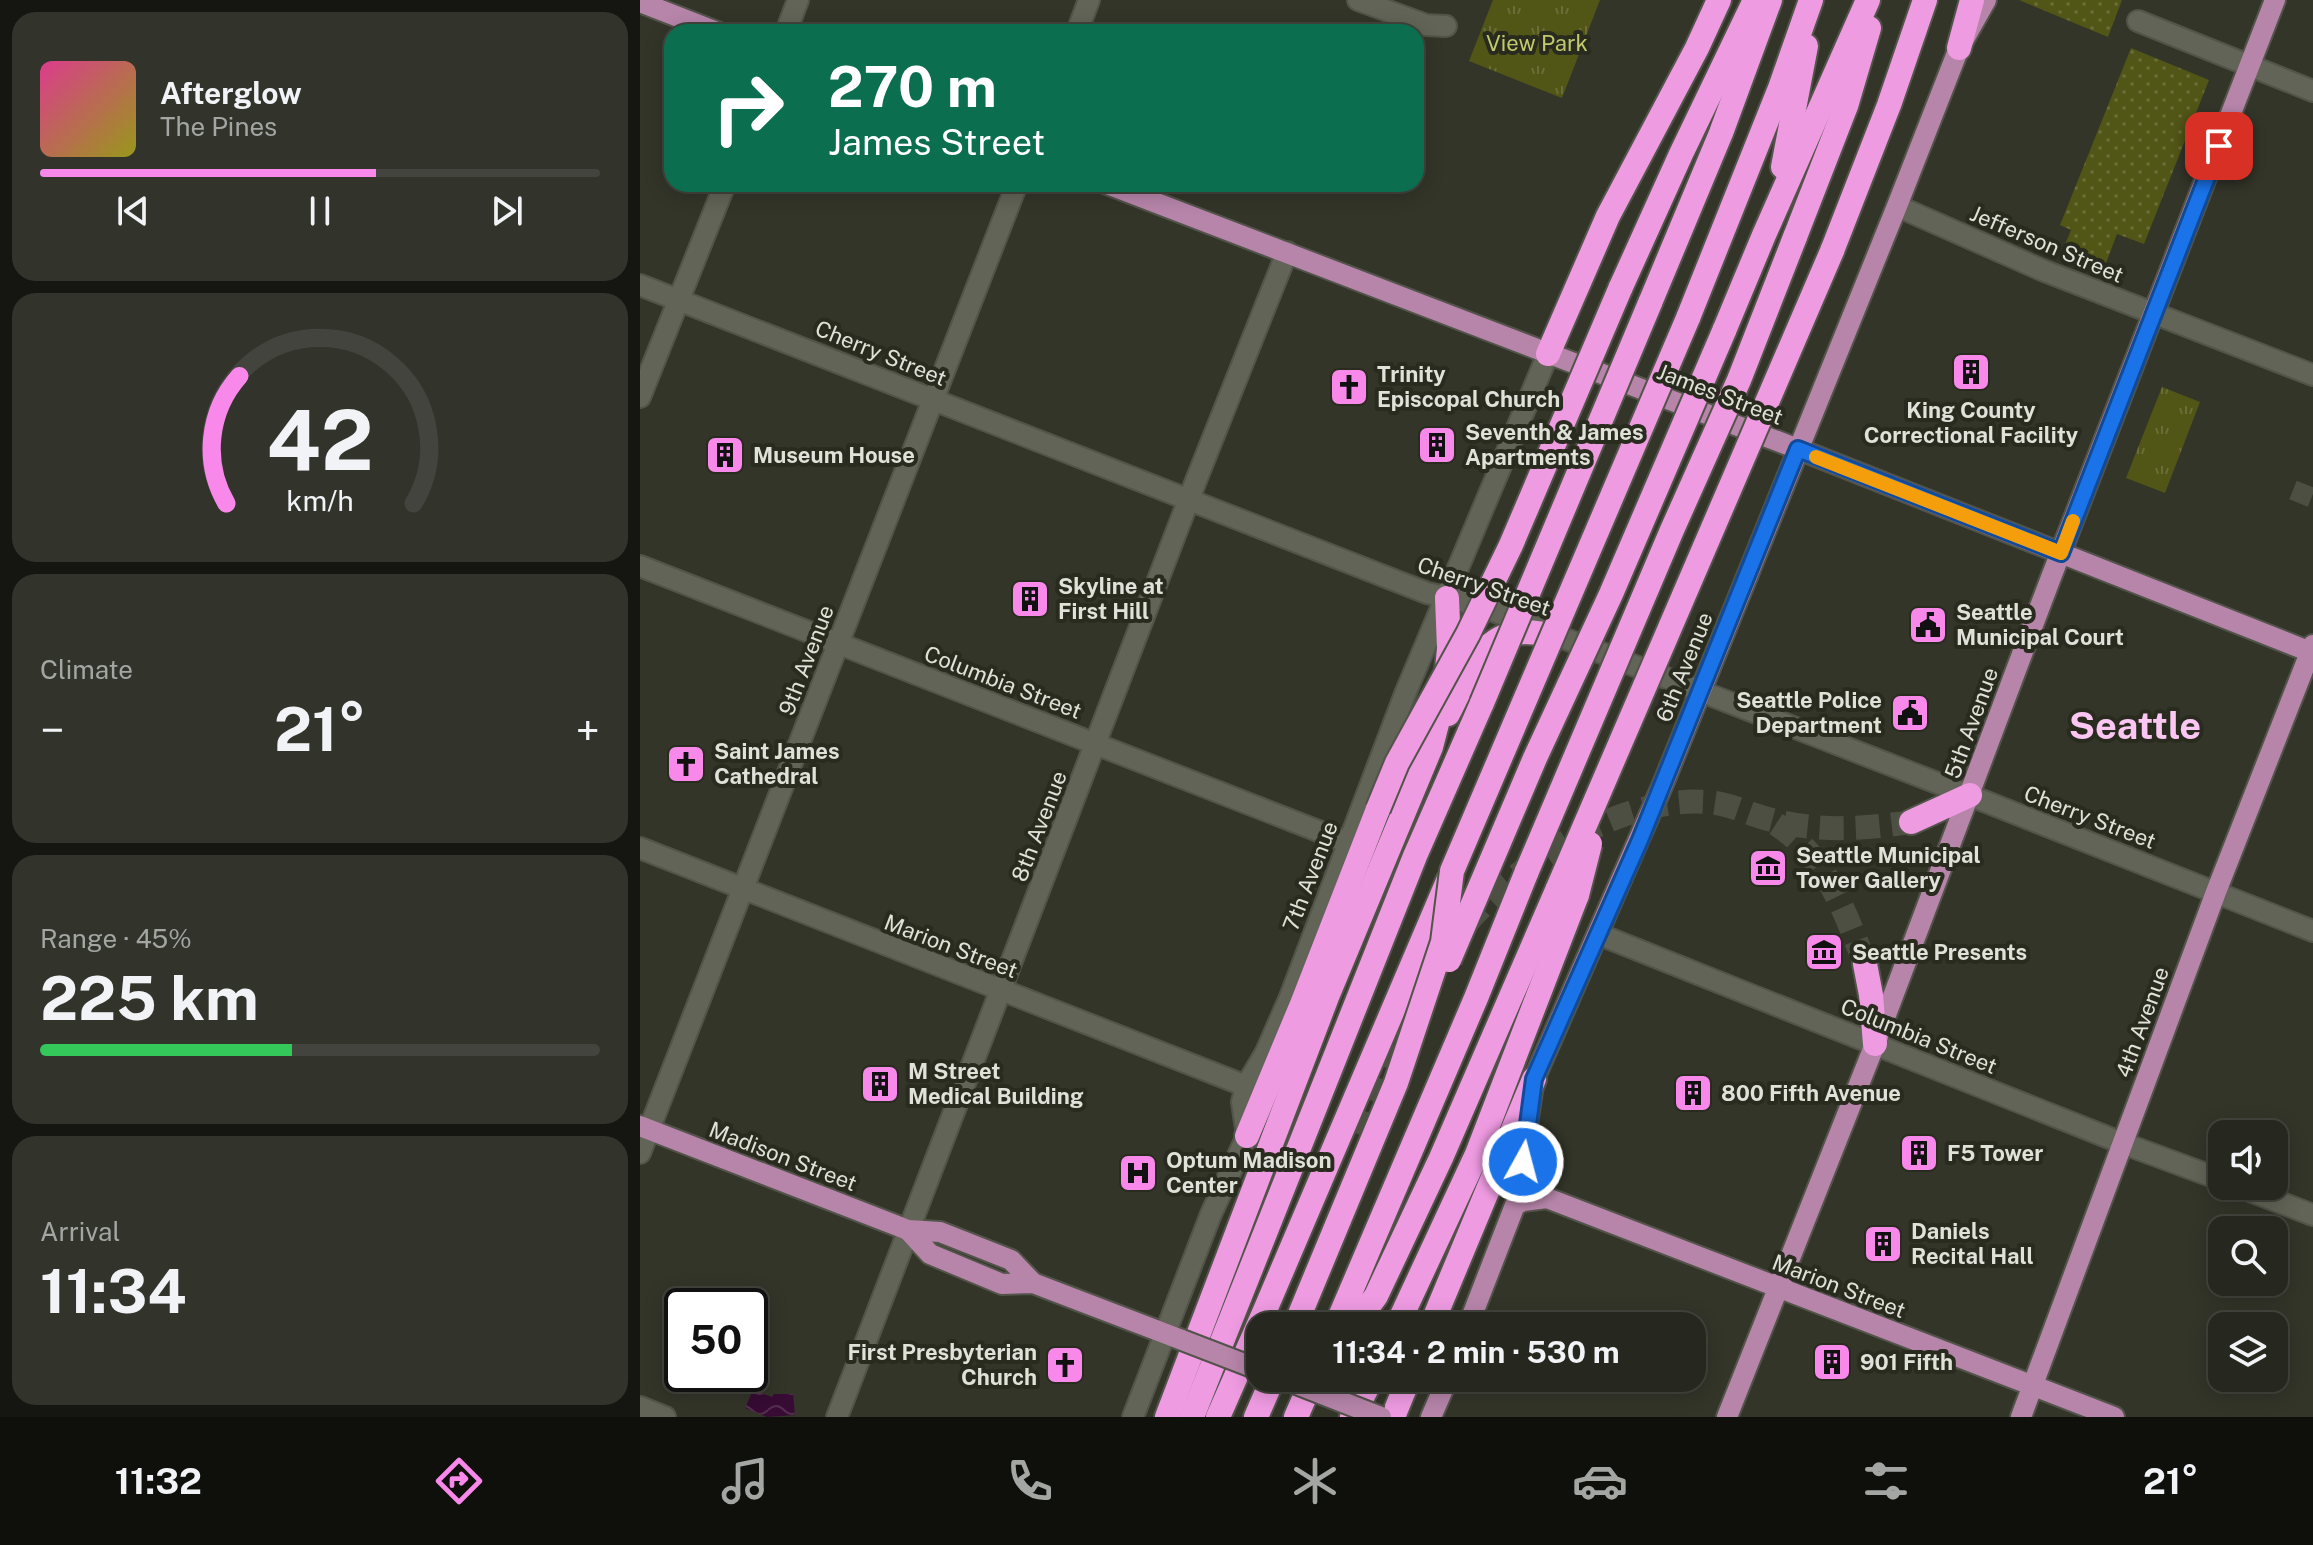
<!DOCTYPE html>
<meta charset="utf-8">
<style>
:root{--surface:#26281f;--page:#32342c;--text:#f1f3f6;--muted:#a4a6a4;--line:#42443d;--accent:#f888e9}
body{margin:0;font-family:"Public Sans",sans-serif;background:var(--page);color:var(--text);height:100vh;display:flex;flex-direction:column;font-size:30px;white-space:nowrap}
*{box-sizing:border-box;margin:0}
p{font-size:26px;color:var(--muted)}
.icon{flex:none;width:44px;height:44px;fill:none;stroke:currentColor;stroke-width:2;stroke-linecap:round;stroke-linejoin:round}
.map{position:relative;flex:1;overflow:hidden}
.drawer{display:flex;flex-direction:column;gap:12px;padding:12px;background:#151611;width:640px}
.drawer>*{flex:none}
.banner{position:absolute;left:24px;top:24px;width:760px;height:168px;border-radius:24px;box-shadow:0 4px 20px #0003,0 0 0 2px var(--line);background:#0b6e4f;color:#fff;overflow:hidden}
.buttons{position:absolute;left:1568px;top:1120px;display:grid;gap:16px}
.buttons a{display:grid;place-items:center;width:80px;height:80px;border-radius:16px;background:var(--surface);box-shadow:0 4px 20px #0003,0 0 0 2px var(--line);font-size:40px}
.speed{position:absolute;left:24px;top:1288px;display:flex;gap:16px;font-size:40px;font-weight:700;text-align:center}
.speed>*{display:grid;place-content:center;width:104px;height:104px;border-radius:50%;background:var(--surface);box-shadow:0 4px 20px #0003,0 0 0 2px var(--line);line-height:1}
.speed .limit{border:4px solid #111;border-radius:12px;background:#fff;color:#111}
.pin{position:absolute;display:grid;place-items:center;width:68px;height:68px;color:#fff;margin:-34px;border-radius:16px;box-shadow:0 4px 12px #0006}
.me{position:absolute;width:88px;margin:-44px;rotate:7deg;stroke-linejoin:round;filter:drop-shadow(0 0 6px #0008)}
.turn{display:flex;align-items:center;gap:28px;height:168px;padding:0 32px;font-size:36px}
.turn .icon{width:104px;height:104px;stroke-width:2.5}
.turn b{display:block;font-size:56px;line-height:68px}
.big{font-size:60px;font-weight:700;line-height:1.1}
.drawer .card{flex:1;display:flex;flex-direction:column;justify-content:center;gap:12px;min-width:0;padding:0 28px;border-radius:24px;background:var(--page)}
.drawer .dial{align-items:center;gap:0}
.dial svg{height:208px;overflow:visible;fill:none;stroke:var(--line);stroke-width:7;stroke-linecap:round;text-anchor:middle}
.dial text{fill:var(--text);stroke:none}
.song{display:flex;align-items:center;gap:24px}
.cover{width:96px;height:96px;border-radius:12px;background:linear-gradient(135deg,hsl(330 70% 55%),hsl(60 70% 35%))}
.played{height:8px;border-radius:4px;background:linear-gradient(90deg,var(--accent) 60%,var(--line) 60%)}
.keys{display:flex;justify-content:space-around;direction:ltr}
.heat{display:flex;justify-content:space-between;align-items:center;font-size:44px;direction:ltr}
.charge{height:12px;border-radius:6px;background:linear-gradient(90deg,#34c759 45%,var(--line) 0)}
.trip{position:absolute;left:606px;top:1312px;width:460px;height:80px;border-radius:24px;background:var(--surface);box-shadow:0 4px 20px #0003,0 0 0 2px var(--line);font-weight:700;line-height:80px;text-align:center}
.menu{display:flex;height:128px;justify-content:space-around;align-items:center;background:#0f100c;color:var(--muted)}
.menu .icon{width:56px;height:56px}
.menu .current{color:var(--accent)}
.menu b{font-size:36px;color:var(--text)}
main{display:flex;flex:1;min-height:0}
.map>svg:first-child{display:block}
.grass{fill:url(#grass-dots)}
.park{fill:url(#park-tufts)}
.water{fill:url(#water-waves)}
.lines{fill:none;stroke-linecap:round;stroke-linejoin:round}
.minor-tunnel{stroke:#4d4f43;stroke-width:20;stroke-dasharray:20 10;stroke-linecap:butt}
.highway-tunnel{stroke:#4d4f43;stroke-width:24;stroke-dasharray:24 12;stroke-linecap:butt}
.minor-casing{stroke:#525349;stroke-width:24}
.major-casing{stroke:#525349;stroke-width:24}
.highway-casing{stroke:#525349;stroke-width:28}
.minor{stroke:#626457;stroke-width:20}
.major{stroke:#b785aa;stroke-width:20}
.highway{stroke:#ef9be2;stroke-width:24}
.major-bridge-casing{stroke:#525349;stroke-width:24;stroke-linecap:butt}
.highway-bridge-casing{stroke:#525349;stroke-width:28;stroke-linecap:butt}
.major-bridge{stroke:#b785aa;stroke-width:20}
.highway-bridge{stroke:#ef9be2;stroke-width:24}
.route-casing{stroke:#114b97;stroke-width:20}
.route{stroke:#1a73e8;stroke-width:14}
.slow{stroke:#f59e0b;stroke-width:14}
.labels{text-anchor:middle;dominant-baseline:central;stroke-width:8;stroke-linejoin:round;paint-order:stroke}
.park-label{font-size:22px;fill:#c2ca6d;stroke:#292b1f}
.street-label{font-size:22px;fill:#e0e1d9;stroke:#292b1f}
.poi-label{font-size:22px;font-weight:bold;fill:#e0e1d9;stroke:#292b1f;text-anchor:start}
.town-label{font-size:38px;font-weight:bold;fill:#fbc7f2;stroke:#292b1f}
</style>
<main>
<section class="drawer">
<div class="card">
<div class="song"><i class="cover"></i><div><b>Afterglow</b><p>The Pines</p></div></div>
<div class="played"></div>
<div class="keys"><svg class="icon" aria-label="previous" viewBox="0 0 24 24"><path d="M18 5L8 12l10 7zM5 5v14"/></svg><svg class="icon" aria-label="pause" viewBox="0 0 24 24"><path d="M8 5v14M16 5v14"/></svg><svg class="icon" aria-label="next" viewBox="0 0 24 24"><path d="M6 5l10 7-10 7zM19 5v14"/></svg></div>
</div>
<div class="card dial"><svg viewBox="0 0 100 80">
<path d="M14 69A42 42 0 1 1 86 69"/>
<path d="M14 69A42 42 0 0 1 19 20" stroke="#f888e9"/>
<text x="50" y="56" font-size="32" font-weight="700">42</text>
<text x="50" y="72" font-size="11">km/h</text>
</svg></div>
<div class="card"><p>Climate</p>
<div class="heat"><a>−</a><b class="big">21°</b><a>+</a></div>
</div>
<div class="card"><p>Range · 45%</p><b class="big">225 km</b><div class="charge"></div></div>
<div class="card"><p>Arrival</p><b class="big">11:34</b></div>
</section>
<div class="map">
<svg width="1673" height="1417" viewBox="0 0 1673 1417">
<defs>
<pattern id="grass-dots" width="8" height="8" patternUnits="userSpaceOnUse" patternTransform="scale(2)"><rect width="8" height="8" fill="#515516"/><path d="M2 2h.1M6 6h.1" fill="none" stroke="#6a6d37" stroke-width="1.8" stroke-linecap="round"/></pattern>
<pattern id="park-tufts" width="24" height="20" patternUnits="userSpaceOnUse" patternTransform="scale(2)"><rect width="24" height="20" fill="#515516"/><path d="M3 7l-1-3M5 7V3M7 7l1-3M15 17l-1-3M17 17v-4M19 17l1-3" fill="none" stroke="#6a6d37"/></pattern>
<pattern id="water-waves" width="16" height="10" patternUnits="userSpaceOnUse" patternTransform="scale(2)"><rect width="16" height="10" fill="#370b33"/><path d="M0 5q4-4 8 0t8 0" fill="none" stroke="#542e50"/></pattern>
</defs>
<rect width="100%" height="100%" fill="#333529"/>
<!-- grass -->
<g class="grass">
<polygon points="1379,0 1482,0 1468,37"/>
<polygon points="1491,48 1569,80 1504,244 1477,234 1466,263 1424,247 1431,230 1420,225"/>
</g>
<!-- park -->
<g class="park">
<polygon points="853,0 960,0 922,98 829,61"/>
<polygon points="1522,387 1560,402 1525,493 1486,478"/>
</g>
<!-- water -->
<polygon class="water" points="113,1390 132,1397 134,1394 153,1394 155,1415 127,1417 105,1408"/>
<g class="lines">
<!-- minor-tunnel -->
<polyline class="minor-tunnel" points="1653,490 1673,498"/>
<!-- highway-tunnel -->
<g class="highway-tunnel">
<path d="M1136 824C1186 856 1205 912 1225 964"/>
<path d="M825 925C880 861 980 796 1067 802 1090 803 1110 815 1132 820 1177 832 1225 829 1271 822"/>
<polyline points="723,1136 771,1005"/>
</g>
<!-- minor casing -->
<g class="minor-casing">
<g id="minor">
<polyline points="718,0 786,25 806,26"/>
<polyline points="1498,21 1673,91"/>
<polyline points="146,32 158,0"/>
<polyline points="437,32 449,0"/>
<polyline points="1257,206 1402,270 1673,375"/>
<polyline points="0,285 787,593 838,605 1349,803 1673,931"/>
<polyline points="0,397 85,184"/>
<polyline points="0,566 709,843"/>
<polyline points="0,848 606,1086"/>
<polyline points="958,934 1482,1143 1582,1180"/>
<polyline points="0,1153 377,184"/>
<polyline points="1597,1186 1673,1215"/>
<polyline points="0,1407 25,1417"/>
<polyline points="197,1417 557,478 647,252"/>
<polyline points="493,1417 571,1214 607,1136 602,1102 606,1086 626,1052 650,997 765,694 908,354"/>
</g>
</g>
<!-- major casing -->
<g class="major-casing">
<g id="major">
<polyline points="1346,0 1319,48 1257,206 1023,784 894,1079 882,1155 883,1169 892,1186 907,1198 1474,1417"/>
<polyline points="0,2 77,32"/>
<polyline points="467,184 1158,449 1673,653"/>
<polyline points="0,1126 268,1230 300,1232 371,1260 393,1283"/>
<polyline points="268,1230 290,1254 362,1284 393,1283 542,1340"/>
<polyline points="828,1326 875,1205 883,1201 907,1198"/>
<polyline points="791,1417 808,1378"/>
<polyline points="1087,1417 1235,1044 1410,580 1635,0"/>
<polyline points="1381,1417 1576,892 1673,645"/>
</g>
</g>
<!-- highway casing -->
<g class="highway-casing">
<g id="highway">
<polyline points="1319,48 1332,0"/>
<polyline points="1143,167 1166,46"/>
<polyline points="1155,237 1206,106 1229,28"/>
<polyline points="1192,251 1249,105 1285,0"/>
<polyline points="980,289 1041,154 1115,0"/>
<polyline points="1010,303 1081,133 1130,0"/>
<polyline points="1048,318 1140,88 1171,0"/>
<polyline points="1084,331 1124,235 1228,0"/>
<polyline points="908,354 968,216 1057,48 1079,0"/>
<path d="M808 714C826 680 838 636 882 632 892 632 904 634 914 635"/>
<polyline points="1271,822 1330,795"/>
<polyline points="1225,964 1231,995 1235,1044"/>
<polyline points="607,1136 662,1004 738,809"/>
<polyline points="696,1326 836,998 887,871"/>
<polyline points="714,1326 736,1296 801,1158 918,888"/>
<polyline points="757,1326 837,1154 937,895"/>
<polyline points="791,1326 894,1079"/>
<polyline points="527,1417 687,997 791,747 805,693 809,648 807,598"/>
<polyline points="552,1417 775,856 842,703"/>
<polyline points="578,1417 626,1308 808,881"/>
<polyline points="616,1417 633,1378"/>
<polyline points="656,1417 673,1378"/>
<polyline points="712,1417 732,1378"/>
<polyline points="753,1417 769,1378"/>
</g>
</g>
<!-- minor -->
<use href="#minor" class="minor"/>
<!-- major -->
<use href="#major" class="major"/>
<!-- highway -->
<use href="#highway" class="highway"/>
<!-- major-bridge casing -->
<g class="major-bridge-casing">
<g id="major-bridge">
<polyline points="542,1340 620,1370"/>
<polyline points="641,1378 741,1417"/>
</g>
</g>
<!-- highway-bridge casing -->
<g class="highway-bridge-casing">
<g id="highway-bridge">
<polyline points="842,703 1010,303"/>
<polyline points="738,809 757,763 828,634 871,545 980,289"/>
<polyline points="887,871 1032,530 1099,380 1155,237"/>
<polyline points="918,888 1192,251"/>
<polyline points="937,895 950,844"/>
<polyline points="809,960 895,758 971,594 1084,331"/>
<polyline points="655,1326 756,1083 803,942 812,871 1048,318"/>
</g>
</g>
<!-- major-bridge -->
<use href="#major-bridge" class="major-bridge"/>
<!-- highway-bridge -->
<use href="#highway-bridge" class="highway-bridge"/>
</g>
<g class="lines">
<!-- route casing -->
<g class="route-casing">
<polyline id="route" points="883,1162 894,1079 1000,840 1158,449 1421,553 1579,146"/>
</g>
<!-- route -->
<use href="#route" class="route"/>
<!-- slow -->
<polyline class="slow" points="1176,457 1421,553 1433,521"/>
</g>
<!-- icons -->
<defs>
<g id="building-square" transform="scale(2)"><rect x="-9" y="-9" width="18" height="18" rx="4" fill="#f888e9" stroke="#292b1f"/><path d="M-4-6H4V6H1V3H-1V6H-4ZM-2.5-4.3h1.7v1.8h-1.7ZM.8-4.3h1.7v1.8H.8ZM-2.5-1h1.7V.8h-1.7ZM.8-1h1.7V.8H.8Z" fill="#111"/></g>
<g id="church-square" transform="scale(2)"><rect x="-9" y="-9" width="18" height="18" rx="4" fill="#f888e9" stroke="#292b1f"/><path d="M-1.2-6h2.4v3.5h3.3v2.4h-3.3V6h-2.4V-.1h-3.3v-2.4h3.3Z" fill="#111"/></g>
<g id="civic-square" transform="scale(2)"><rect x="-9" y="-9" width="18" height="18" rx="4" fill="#f888e9" stroke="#292b1f"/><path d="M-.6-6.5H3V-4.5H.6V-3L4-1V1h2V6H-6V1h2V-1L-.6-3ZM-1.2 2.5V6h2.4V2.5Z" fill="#111"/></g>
<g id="museum-square" transform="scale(2)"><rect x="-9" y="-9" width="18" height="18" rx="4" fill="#f888e9" stroke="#292b1f"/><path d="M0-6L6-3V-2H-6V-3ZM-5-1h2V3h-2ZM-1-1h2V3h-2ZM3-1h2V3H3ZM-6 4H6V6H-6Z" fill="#111"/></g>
<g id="hospital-square" transform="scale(2)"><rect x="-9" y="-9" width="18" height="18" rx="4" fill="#f888e9" stroke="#292b1f"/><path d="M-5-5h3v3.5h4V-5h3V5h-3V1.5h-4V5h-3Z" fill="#111"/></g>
</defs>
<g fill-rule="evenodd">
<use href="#building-square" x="1331" y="372"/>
<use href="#church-square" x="709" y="387"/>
<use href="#building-square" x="797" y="445"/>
<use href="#building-square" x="85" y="455"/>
<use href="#building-square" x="390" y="599"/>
<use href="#civic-square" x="1288" y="625"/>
<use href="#civic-square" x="1270" y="713"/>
<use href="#church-square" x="46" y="764"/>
<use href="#museum-square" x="1128" y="868"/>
<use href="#museum-square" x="1184" y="952"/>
<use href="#building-square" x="240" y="1084"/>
<use href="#building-square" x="1053" y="1093"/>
<use href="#building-square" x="1279" y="1153"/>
<use href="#hospital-square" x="498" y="1173"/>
<use href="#building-square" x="1243" y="1244"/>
<use href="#building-square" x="1192" y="1362"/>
<use href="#church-square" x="425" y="1365"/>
</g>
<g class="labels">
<!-- park labels -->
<g class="park-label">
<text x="897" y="43">View Park</text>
</g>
<!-- street labels -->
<g class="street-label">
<text transform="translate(1407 244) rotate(23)">Jefferson Street</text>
<text transform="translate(241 353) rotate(22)">Cherry Street</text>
<text transform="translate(1080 394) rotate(21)">James Street</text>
<text transform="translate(844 586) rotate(19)">Cherry Street</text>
<text transform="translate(166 660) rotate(-69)">9th Avenue</text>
<text transform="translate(1044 667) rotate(-68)">6th Avenue</text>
<text transform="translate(363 682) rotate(21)">Columbia Street</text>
<text transform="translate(1331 723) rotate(-70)">5th Avenue</text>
<text transform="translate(1450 817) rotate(21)">Cherry Street</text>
<text transform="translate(399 826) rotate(-69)">8th Avenue</text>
<text transform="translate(670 876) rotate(-69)">7th Avenue</text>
<text transform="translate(311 946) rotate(21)">Marion Street</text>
<text transform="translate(1502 1022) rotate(-70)">4th Avenue</text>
<text transform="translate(1279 1036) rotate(22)">Columbia Street</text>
<text transform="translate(143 1156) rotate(21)">Madison Street</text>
<text transform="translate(1199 1286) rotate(21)">Marion Street</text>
</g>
<!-- poi labels -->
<g class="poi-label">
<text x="737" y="374">Trinity<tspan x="737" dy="25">Episcopal Church</tspan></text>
<text x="1331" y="410" text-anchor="middle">King County<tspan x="1331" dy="25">Correctional Facility</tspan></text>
<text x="825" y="432">Seventh &amp; James<tspan x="825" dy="25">Apartments</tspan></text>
<text x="113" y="455">Museum House</text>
<text x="418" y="586">Skyline at<tspan x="418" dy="25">First Hill</tspan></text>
<text x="1316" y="612">Seattle<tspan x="1316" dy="25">Municipal Court</tspan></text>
<text x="1242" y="700" text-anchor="end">Seattle Police<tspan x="1242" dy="25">Department</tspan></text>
<text x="74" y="751">Saint James<tspan x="74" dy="25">Cathedral</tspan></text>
<text x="1156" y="855">Seattle Municipal<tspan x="1156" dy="25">Tower Gallery</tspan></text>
<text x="1212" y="952">Seattle Presents</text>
<text x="268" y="1071">M Street<tspan x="268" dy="25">Medical Building</tspan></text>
<text x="1081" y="1093">800 Fifth Avenue</text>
<text x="1307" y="1153">F5 Tower</text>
<text x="526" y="1160">Optum Madison<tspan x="526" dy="25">Center</tspan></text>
<text x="1271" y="1231">Daniels<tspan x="1271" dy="25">Recital Hall</tspan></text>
<text x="397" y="1352" text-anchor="end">First Presbyterian<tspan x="397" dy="25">Church</tspan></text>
<text x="1220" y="1362">901 Fifth</text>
</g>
<!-- town labels -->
<g class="town-label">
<text x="1495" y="725">Seattle</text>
</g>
</g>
</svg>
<div class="buttons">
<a><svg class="icon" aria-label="sound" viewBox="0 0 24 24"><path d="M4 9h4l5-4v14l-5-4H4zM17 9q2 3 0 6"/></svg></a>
<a><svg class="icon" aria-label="search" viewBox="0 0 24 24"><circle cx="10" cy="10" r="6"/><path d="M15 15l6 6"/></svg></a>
<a><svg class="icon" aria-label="layers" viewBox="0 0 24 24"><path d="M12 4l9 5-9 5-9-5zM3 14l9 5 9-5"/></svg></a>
</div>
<div class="speed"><div class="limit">50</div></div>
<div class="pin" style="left:1579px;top:146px;background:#d93025"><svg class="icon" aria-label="arrive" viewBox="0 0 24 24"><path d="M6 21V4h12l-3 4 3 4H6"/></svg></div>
<svg class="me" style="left:883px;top:1162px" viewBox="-20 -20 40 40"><circle r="17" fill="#1a73e8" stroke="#fff" stroke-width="3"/><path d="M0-11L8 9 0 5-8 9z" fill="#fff"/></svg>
<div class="trip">11:34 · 2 min · 530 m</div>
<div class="banner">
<div class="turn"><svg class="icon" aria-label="right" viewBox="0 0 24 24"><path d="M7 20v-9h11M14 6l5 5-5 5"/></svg><div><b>270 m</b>James Street</div></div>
</div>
</div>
</main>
<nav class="menu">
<b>11:32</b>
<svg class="icon current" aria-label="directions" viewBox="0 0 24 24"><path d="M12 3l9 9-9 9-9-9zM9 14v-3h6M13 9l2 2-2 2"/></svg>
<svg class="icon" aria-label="music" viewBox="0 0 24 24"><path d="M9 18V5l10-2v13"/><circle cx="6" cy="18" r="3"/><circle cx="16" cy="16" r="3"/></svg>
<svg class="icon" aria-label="phone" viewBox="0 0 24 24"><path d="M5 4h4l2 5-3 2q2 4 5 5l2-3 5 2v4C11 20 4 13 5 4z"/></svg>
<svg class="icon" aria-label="climate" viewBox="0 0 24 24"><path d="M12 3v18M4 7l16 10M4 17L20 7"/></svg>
<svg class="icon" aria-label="car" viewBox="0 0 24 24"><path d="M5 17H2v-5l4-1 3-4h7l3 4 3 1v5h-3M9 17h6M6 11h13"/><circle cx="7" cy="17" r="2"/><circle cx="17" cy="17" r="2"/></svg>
<svg class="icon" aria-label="filters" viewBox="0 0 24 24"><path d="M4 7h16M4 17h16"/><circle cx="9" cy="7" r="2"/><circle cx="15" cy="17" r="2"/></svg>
<b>21°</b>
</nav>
